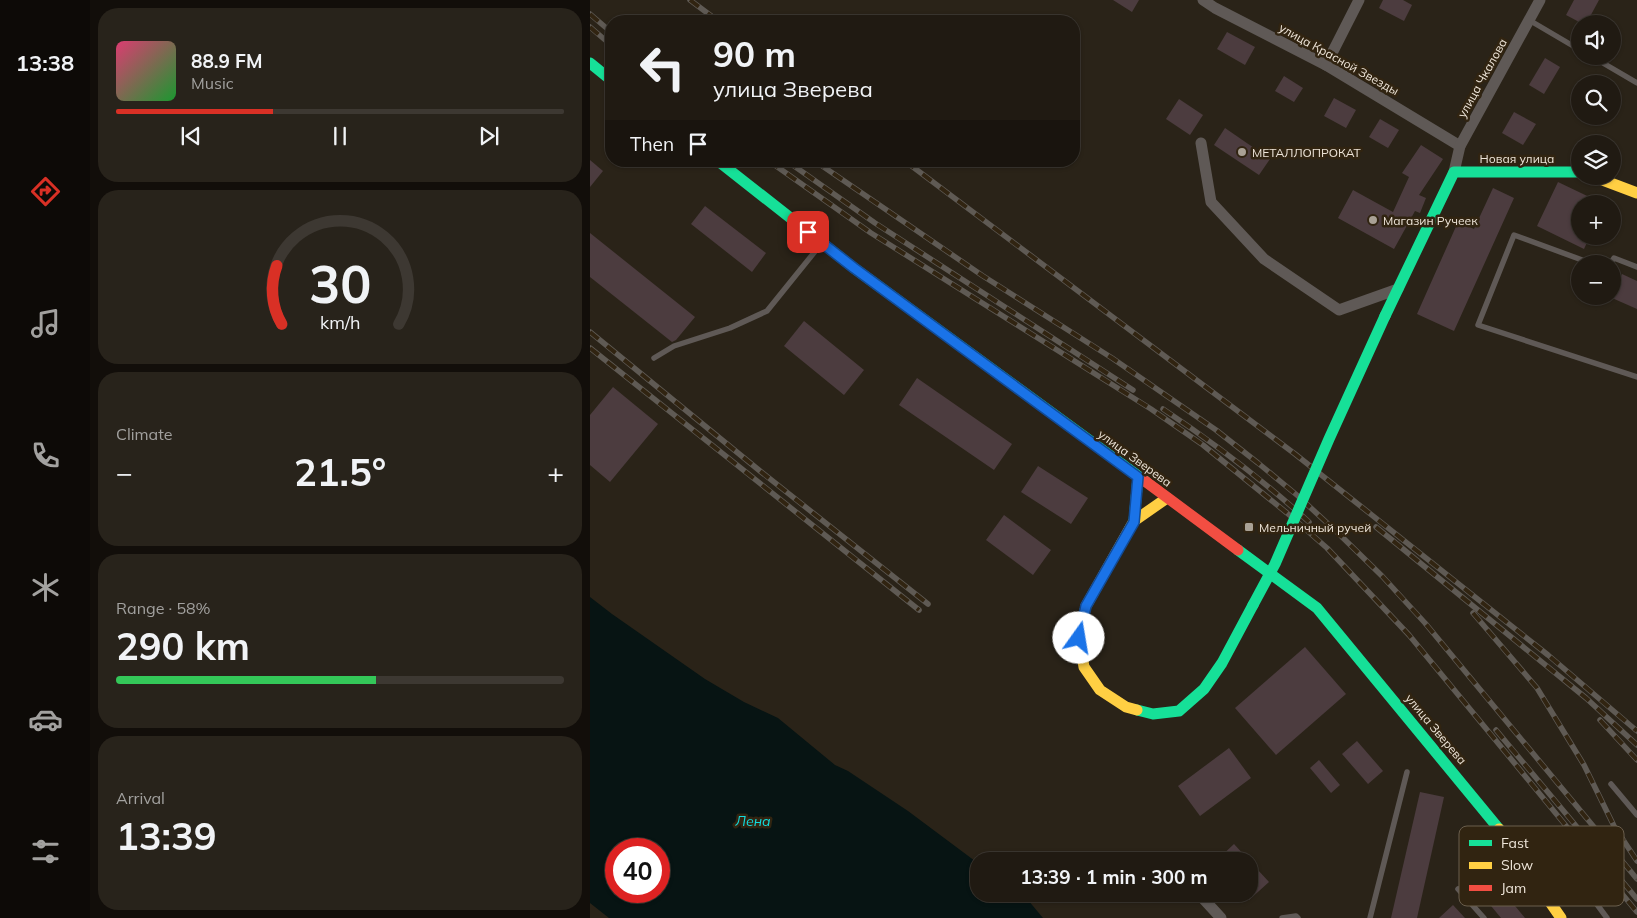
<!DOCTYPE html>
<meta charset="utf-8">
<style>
:root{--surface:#201a12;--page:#28231b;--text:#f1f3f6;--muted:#a2a19f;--line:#3d3832;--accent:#d93025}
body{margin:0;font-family:Mulish,sans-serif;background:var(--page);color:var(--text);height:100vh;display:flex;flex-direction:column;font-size:19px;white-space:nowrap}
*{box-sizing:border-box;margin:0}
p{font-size:16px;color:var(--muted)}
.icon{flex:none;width:28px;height:28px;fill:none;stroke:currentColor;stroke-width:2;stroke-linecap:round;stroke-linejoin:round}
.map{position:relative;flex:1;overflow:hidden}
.sheet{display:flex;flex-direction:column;gap:8px;padding:8px;background:#120e0a;width:500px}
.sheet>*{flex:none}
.banner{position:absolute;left:15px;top:15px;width:475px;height:152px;border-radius:20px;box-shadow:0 1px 4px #0004,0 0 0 1px var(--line);background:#201a12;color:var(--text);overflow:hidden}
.buttons{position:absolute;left:981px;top:15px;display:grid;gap:10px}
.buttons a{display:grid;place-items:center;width:50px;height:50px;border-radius:50%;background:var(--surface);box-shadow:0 1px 4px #0004,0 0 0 1px var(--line);font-size:25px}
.speed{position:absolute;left:15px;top:838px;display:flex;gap:10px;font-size:25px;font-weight:700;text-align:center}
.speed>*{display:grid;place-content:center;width:65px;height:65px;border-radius:50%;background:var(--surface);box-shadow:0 1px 4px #0004,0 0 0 1px var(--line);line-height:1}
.speed .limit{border:8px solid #d22;background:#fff;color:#111}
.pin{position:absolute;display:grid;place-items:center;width:42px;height:42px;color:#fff;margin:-21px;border-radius:10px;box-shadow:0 2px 8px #0006}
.me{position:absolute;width:55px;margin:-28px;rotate:13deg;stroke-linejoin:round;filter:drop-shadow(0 0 4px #0008)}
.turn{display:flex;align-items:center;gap:18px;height:105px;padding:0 25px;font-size:22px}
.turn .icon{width:65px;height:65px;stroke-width:2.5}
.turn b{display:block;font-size:35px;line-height:42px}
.then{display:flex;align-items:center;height:48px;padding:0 25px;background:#0003;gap:10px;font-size:19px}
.big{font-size:38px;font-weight:700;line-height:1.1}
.sheet .tile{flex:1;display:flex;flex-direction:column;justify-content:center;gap:8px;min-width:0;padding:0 18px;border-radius:20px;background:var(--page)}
.sheet .dial{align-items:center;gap:0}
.dial svg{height:130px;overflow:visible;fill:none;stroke:var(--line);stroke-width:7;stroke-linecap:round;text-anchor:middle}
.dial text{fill:var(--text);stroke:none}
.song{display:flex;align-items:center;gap:15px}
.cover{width:60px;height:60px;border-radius:8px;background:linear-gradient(135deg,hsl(340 70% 55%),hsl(130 70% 35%))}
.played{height:5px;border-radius:2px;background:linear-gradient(90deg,var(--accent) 35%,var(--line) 35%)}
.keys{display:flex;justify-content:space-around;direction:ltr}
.heat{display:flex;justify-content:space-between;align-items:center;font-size:28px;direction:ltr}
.charge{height:8px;border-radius:4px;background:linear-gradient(90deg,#34c759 58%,var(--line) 0)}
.trip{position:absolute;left:380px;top:852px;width:288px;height:50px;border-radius:20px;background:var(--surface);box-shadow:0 1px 4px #0004,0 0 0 1px var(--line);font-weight:700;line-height:50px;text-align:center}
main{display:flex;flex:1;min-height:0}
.dock{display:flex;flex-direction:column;width:90px;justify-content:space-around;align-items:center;background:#0d0a07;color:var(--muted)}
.dock .icon{width:35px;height:35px}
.dock .selected{color:var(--accent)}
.dock b{font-size:22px;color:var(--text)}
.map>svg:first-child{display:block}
.water{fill:#071413;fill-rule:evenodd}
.building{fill:#4c3c3f}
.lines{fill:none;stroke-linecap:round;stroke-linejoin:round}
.lane{stroke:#5f5956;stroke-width:5.5}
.street{stroke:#5f5956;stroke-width:11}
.fast{stroke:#16e098;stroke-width:11}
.slow{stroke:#ffcf43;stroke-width:11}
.jam{stroke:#f24e42;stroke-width:11}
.rail-casing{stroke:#5f5a54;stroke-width:5.5}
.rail{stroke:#312411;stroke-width:4;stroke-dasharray:11;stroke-linecap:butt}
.fast-bridge{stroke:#16e098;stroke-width:11}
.route-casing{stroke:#114b97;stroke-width:12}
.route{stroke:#1a73e8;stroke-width:9}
.poi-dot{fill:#a9a195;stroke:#312411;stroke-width:2}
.labels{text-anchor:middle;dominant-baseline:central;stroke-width:5;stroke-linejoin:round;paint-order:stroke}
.street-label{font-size:12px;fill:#eee5d9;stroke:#312411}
.poi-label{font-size:12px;fill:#eee5d9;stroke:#312411;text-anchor:start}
.water-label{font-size:14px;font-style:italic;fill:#12dcde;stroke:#312411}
.key{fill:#312411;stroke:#6a5e4d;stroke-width:1}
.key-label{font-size:14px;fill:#eee5d9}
</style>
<main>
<nav class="dock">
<b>13:38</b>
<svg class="icon selected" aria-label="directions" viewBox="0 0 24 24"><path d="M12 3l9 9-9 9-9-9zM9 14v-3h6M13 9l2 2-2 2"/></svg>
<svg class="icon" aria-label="music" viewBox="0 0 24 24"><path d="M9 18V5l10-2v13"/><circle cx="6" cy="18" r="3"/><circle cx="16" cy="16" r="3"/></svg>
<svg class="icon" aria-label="phone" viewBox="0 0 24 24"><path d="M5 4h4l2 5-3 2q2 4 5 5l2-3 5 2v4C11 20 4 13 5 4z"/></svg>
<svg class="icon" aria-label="climate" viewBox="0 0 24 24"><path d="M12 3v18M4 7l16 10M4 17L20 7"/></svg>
<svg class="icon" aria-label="car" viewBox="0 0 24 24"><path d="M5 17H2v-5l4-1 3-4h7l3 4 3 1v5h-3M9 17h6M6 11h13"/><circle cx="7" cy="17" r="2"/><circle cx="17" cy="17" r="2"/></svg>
<svg class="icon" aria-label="filters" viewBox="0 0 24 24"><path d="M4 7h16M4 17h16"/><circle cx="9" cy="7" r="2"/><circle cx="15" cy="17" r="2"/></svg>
</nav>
<section class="sheet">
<div class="tile">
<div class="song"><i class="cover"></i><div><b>88.9 FM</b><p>Music</p></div></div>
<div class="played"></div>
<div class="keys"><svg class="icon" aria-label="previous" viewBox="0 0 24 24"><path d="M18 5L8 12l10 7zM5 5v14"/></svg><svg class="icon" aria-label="pause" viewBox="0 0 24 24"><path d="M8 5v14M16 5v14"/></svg><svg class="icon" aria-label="next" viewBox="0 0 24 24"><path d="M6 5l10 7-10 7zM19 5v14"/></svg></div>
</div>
<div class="tile dial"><svg viewBox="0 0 100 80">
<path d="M14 69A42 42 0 1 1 86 69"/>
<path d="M14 69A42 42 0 0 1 11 33" stroke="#d93025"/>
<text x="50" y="56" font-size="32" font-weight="700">30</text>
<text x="50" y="72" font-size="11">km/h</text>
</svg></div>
<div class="tile"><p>Climate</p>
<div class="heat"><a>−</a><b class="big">21.5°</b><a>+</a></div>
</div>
<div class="tile"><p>Range · 58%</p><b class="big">290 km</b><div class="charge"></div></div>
<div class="tile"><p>Arrival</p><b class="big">13:39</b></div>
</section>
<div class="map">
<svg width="1047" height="918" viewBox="0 0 1047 918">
<rect width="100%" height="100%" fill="#2a2318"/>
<!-- water -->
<path class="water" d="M0 597 22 614 115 679 154 702 188 718 245 765 258 771 318 811 389 864V894H433L453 918H19L0 903ZM26 849H69V891H26Z"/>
<!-- building -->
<g class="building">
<polygon points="523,0 549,0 542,12"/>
<polygon points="793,0 813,0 822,5 814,21 789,8"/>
<polygon points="984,0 1009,0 996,24 993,24 976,15"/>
<polygon points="637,32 665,47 655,65 627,49"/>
<polygon points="955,58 970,67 954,94 939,85"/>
<polygon points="694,76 713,88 704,102 685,91"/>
<polygon points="744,98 766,110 756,128 734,116"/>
<polygon points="589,99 613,115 600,135 576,119"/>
<polygon points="924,112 946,124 933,145 912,133"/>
<polygon points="790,119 809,130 798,148 779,137"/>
<polygon points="635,128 680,159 669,175 624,145"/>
<polygon points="831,145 853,159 829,195 836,198 830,213 825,211 804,249 748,218 763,190 803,212 819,177 812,173"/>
<polygon points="0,160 13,171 0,187"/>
<polygon points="968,182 1014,204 990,204 990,236 1000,236 994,249 947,226"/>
<polygon points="903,188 924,198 864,331 827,314 868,222 884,229"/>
<polygon points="115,206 176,253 162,272 101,224"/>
<polygon points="0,233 105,317 86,340 82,342 0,277"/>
<polygon points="1032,274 1047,281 1047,309 1022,298"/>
<polygon points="214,321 274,370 254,395 194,346"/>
<polygon points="327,378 422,444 404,470 309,405"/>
<polygon points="23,387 68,424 20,482 0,465 0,415"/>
<polygon points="448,466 498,498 481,524 431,492"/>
<polygon points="414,515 461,550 443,575 396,540"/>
<polygon points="715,647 756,694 686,755 645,708"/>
<polygon points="767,741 793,771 778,784 752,754"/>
<polygon points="639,748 661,778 610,816 588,786"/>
<polygon points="729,760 750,785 741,793 720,768"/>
<polygon points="830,792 854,797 827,918 801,918"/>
<polygon points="644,844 679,882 659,900 659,861 626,861"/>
<polygon points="892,866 935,918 911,918 878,878"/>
<polygon points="863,905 875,918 849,918"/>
</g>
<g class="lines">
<!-- lane -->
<g class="lane">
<polyline points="939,20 990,50"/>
<polyline points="1001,56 1047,83"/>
<polyline points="1003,264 924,235 888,325 1047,377"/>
<polyline points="1020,264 1024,258 1047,267"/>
<polyline points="64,358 84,346 140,328 177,311 231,244"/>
<polyline points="1021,784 1047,815"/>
<polyline points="916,835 954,833 1017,918"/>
<polyline points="868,889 894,918"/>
<polyline points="692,918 706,916 708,918"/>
<polyline points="780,918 817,772"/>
</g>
<!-- street -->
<g class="street">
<polyline points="613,0 625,8 736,65 870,146"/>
<polyline points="736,65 769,0"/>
<polyline points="611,143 621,202 674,259 749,310 808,289"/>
<polyline points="864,172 870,146 950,0"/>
<polyline points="609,894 631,918"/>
</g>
<!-- fast -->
<g class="fast">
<polyline points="0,63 21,80"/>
<polyline points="128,161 264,268 555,481"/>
<polyline points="795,316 864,172 990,172"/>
<polyline points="544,521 548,477"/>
<polyline points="648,550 727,608 909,829"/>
<polyline points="547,710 563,714 589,711 614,689 632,663 663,605"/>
</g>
<!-- slow -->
<g class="slow">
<polyline points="1002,176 1047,193"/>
<polyline points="547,710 536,707 510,690 494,667 489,637 496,606 544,521 577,498"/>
<polyline points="909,829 971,918"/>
</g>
<!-- jam -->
<polyline class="jam" points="555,481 648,550"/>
<!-- rail casing -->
<g class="rail-casing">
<g id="rail">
<polyline points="100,0 128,21"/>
<polyline points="0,14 21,32"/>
<polyline points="0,27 21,45"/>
<polyline points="179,161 281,233 561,409 613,445 697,513 737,548 819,635 1047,912"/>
<polyline points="197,161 285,223 543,390"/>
<polyline points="225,161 393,276 522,358 626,430 668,463 708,496 749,534 792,576 835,623 1047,879"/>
<polyline points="315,161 705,454 958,655 1047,731"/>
<polyline points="0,332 170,471 338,604"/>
<polyline points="0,348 329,610"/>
<path d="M573 409C624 443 673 480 719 522"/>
<polyline points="786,527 996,698 1047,745"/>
<polyline points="883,613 947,688 994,765 1024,826 1047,861"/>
<polyline points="1010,720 1047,760"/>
<polyline points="906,730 1047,899"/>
</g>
</g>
<!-- rail -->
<use href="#rail" class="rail"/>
<!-- fast-bridge -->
<polyline class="fast-bridge" points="663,605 685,564 739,439 795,316"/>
</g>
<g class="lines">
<!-- route casing -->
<g class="route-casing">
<polyline id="route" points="218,232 264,268 548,477 544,522 496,606 489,638"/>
</g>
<!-- route -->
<use href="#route" class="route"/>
</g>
<!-- markers -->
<g class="poi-dot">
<circle cx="652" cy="152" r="5"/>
<circle cx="783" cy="220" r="5"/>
<rect x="654" y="522" width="10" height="10" rx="2.5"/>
</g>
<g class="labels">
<!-- street labels -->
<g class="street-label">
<text transform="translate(749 59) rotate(29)">улица Красной Звезды</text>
<text transform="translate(892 78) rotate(-61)">улица Чкалова</text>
<text x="927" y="158">Новая улица</text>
<text transform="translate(545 458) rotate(36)">улица Зверева</text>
<text transform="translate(846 729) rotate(50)">улица Зверева</text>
</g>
<!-- poi labels -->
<g class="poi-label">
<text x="662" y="152">МЕТАЛЛОПРОКАТ</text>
<text x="793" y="220">Магазин Ручеек</text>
<text x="669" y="527">Мельничный ручей</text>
</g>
<!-- water labels -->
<g class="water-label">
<text x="163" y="821">Лена</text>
</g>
</g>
<!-- legend -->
<rect x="869" y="826" width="165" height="80" rx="8" class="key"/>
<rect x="879" y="840" width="23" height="6" fill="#16e098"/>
<rect x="879" y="862" width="23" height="7" fill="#ffcf43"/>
<rect x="879" y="885" width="23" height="6" fill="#f24e42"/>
<g class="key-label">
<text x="911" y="848">Fast</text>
<text x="911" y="870">Slow</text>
<text x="911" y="893">Jam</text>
</g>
</svg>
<div class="buttons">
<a><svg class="icon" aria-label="sound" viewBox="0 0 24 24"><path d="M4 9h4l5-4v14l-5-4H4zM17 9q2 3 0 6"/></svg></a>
<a><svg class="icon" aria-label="search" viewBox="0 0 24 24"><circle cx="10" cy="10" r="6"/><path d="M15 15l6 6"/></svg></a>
<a><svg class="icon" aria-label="layers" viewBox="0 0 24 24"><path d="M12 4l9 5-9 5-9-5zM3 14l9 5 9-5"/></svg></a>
<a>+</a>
<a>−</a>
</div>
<div class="speed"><div class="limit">40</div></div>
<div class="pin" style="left:218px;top:232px;background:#d93025"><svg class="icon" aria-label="arrive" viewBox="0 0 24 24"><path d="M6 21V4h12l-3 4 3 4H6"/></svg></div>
<svg class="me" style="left:489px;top:638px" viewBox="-20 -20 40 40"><circle r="19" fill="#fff"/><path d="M0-13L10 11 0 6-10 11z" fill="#1a73e8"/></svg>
<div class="trip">13:39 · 1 min · 300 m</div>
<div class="banner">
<div class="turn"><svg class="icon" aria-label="left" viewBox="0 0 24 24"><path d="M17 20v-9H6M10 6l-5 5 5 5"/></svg><div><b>90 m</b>улица Зверева</div></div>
<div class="then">Then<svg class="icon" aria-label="arrive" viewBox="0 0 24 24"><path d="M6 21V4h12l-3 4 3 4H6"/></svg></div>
</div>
</div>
</main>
